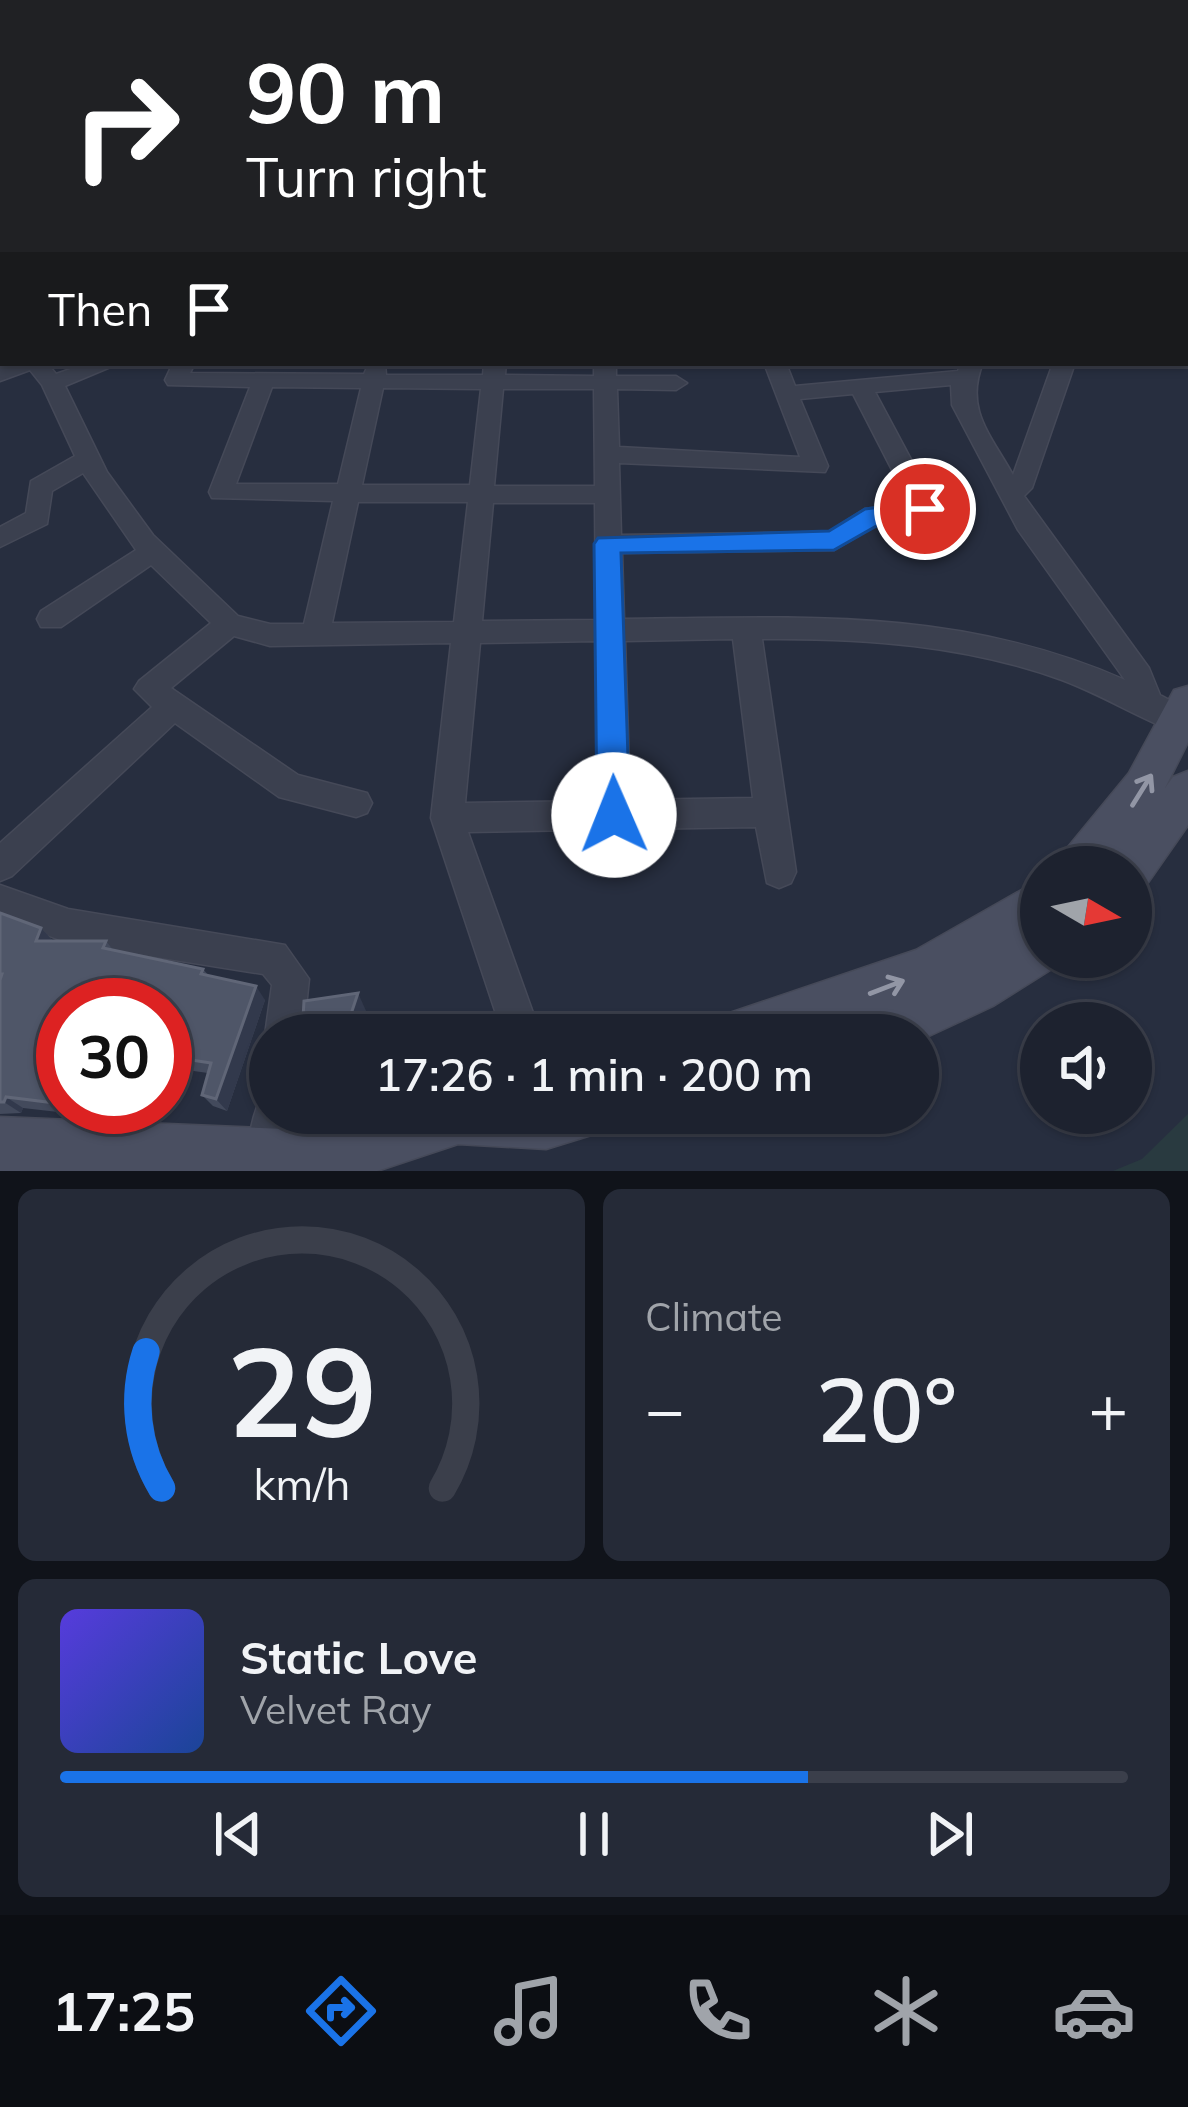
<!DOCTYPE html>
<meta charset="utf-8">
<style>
:root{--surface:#1d222f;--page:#252a37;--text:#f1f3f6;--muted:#a0a4aa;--line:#3b3f4b;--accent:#1a73e8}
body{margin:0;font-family:Mulish,sans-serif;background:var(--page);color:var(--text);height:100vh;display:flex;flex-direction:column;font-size:45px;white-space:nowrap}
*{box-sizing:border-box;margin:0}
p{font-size:39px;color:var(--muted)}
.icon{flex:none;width:66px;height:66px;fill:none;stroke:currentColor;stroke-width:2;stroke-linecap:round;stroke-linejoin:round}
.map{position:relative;height:1171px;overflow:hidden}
.sheet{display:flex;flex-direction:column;gap:18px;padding:18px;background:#10131a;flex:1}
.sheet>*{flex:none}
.guide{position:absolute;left:0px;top:0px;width:1188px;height:366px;box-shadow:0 3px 9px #0004,0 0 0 3px var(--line);background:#202124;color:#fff;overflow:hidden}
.needle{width:78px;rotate:99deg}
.fabs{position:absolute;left:1020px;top:846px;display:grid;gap:24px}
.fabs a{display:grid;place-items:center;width:132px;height:132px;border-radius:50%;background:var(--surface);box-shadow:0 3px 9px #0004,0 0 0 3px var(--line);font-size:60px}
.speed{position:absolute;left:36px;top:978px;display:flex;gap:24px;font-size:60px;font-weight:700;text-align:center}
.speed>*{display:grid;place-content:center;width:156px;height:156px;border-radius:50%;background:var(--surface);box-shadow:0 3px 9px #0004,0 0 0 3px var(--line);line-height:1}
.speed .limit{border:18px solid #d22;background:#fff;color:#111}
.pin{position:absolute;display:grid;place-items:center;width:102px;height:102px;color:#fff;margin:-51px;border:6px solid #fff;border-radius:50%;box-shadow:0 3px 12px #0007}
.me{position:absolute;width:132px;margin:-66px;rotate:359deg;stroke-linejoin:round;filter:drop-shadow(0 0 9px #0008)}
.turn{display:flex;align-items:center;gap:42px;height:252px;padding:0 48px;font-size:54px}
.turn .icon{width:156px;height:156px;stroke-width:2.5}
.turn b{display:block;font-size:84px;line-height:102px}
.then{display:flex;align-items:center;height:114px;padding:0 48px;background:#0003;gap:24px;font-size:45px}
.big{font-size:90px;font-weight:600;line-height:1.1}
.sheet .widget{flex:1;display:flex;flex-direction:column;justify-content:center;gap:18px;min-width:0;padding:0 42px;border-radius:18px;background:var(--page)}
.sheet .dial{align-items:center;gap:0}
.dial svg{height:312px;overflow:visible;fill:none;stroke:var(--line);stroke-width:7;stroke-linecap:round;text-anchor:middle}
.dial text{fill:var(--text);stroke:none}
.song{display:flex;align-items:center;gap:36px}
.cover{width:144px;height:144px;border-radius:18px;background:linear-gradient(135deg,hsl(250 70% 55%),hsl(220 70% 35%))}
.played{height:12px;border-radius:6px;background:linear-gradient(90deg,var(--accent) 70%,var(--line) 70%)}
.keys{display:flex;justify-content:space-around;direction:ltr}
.heat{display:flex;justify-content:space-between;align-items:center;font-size:66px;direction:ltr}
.sheet .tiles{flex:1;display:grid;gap:18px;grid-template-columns:1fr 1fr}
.widget:last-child{grid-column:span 2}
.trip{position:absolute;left:249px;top:1014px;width:690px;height:120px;border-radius:60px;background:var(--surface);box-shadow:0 3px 9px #0004,0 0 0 3px var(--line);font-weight:600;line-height:120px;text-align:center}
.menu{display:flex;height:192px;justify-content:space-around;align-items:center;background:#0c0e13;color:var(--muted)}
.menu .icon{width:84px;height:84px}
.menu .selected{color:var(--accent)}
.menu b{font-size:54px;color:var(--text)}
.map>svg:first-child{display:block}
.green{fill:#293a40}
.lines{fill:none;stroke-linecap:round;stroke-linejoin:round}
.street-casing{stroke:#454958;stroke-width:3}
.secondary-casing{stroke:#454958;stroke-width:3}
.street{fill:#3b404f;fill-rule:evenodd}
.secondary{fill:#4a4f61;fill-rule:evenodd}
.wall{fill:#434a5c}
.shaded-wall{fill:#32394c}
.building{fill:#4f5668;stroke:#606677;stroke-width:3}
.oneway{stroke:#9296a5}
.route{fill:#1a73e8;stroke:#114b97;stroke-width:3}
</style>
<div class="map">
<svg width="1188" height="1171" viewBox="0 0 1188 1171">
<rect width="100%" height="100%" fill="#272e3f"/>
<!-- green -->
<polygon class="green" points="1188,1114 1188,1171 1113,1171 1142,1159"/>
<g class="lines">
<!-- street casing -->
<g class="street-casing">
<g id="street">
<rect x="423" y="0" width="12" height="3"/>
<polygon points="660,0 677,0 679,3 662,3"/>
<polygon points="3,20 3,28 0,29 0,21"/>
<rect x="0" y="40" width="3" height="8"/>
<rect x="0" y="82" width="3" height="10"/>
<polygon points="3,120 3,130 0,131 0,121"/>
<polygon points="0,165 3,166 3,179 0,178"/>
<rect x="1185" y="206" width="3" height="11"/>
<polygon points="1185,268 1188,269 1188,281 1185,280"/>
<polygon points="0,323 3,324 3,338 0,338"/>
<path d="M10 363H47L56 374 88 363H120L65 386 107 472 153 535 238 616 270 624H304L333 501 212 498 209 492 250 387 168 385 165 380 173 363H195L190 373 364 374 369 363H385L386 375H483L484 363H506L505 375 594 376V363H616V376H676L687 383 676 390 617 389 619 447 800 457 764 363H786L795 386 958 371 961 363H983C964 409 991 435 1013 475L1053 363H1075L1032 488 1024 496 1149 668 1160 695 1188 710V737C1145 722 1105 696 1062 680 965 645 864 638 762 639L796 872 791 883 779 888 767 883 756 827 468 832 541 1035H503L431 818 451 643 270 646 234 636 171 688 298 775 367 793 372 803 367 813 356 817 279 797 175 723 12 876 0 881V843L152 707 134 689 139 681 211 623 151 565 61 627H41L37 619 41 611 136 550 83 473 52 491 47 524 0 547V527L26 513 31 481 75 456 42 385 30 370 0 381V367ZM951 385 952 405 1018 530 1125 680C960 607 799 617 624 619L622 553 834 550 880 523 934 516 938 510 875 392ZM272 387 361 388 338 484H236ZM383 388 481 389 470 485H362ZM503 389H594L595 486H494ZM853 394 909 503 865 509 829 532 621 535 619 463 825 472 828 466 800 399ZM358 502H468L454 622 332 623ZM493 503H595L596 620 482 621ZM733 639 753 798 630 800 625 641ZM596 641 598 801 465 803 480 643Z"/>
<polygon points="0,885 68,909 285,945 309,979 303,1035 270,1035 270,1047 265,1035 272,985 263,974 68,943 0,917"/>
<path d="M270 1095V1113H294L283 1169 258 1171C243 1152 251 1121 260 1099Z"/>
</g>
</g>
<!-- secondary casing -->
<g class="secondary-casing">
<g id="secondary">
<polygon points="996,0 1016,0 1018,3 999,3"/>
<polygon points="1185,72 1188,73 1188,85 1185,84"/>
<polygon points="1188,686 1188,742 1165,788 1173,777 1188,771 1188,825 1147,884 1131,890 1131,867 1109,867 1112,860 1107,867 1057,867 1064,852 1129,773 1174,690"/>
<polygon points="1041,879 1041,957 1061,957 1058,965 993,1006 918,1041 918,1035 848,1035 853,1023 818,1035 711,1035 718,1017 916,950"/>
<polygon points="390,1113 608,1113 601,1132 546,1149 458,1144 377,1171 0,1171 0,1117 334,1131"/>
</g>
</g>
<!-- street -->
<use href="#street" class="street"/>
<!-- secondary -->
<use href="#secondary" class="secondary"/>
</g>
<!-- wall -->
<g class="wall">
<polygon points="144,0 241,0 240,3 144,3"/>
<polygon points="764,0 824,0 823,3 764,3"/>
<polygon points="1142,0 1188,0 1188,11 1185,10 1185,3 1144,3"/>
<polygon points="0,913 41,928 53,941 106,941 114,951 203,969 209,976 265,1000 227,1111 213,1106 202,1095 208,1073 165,1067 165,1005 63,1005 63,1107 97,1107 93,1116 23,1108 21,1113 0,1114"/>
<polygon points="306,1113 355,1113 310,1118"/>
</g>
<!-- shaded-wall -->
<g class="shaded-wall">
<polygon points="41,928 55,943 36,941"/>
<polygon points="256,986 265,1000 227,1111 216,1099"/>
<polygon points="358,993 367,1013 360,1035 350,1017"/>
<polygon points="375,1014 384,1033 384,1035 374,1034"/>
<polygon points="6,1097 23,1108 21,1113 4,1102"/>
<polygon points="81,1107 97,1107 93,1116"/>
</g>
<!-- building -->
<g class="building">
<polygon points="797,0 822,0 821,3 804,3"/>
<polygon points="1103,0 1128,0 1126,3 1101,3"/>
<polygon points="1188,19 1188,46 1185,45 1185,25"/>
<polygon points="0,913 41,928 36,941 106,941 103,948 203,969 201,974 256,986 216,1099 202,1095 211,1063 165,1056 165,1005 63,1005 63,1104 6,1097 4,1102 0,1102 0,980 2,974 0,974"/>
<polygon points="358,993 350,1017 375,1014 374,1034 302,1035 304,1001"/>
</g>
<!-- one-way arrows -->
<defs><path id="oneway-shaft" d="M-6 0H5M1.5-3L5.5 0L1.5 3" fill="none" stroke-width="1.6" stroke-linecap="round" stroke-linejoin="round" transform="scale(3)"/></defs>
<g class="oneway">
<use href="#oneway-shaft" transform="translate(1142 790) rotate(-58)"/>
<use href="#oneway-shaft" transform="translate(887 987) rotate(-21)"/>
</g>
<!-- route -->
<polygon class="route" points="925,501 937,509 934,516 880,524 834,550 621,553 630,815 625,825 614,830 602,825 597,815 594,544 598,538 829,531 865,509"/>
</svg>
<div class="fabs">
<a><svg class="needle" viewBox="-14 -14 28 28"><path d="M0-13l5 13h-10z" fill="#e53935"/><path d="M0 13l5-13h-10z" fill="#a0a4aa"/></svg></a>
<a><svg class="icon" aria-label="sound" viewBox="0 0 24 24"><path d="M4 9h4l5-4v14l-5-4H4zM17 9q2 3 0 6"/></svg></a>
</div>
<div class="speed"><div class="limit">30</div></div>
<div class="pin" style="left:925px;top:509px;background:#d93025"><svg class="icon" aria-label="arrive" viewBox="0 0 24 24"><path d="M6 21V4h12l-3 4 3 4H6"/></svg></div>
<svg class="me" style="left:614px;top:815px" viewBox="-20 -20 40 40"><circle r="19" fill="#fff"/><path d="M0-13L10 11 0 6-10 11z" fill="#1a73e8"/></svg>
<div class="trip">17:26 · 1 min · 200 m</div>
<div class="guide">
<div class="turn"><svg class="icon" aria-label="right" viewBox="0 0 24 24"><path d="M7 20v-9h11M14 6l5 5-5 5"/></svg><div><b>90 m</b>Turn right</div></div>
<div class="then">Then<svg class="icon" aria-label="arrive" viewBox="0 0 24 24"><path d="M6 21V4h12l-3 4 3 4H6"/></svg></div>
</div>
</div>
<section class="sheet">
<div class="tiles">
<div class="widget dial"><svg viewBox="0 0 100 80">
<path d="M14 69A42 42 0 1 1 86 69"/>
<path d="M14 69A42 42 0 0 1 10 34" stroke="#1a73e8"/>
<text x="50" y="56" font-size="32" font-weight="700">29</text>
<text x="50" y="72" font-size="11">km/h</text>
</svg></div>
<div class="widget"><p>Climate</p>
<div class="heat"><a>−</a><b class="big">20°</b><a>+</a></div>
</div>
<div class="widget">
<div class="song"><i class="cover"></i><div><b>Static Love</b><p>Velvet Ray</p></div></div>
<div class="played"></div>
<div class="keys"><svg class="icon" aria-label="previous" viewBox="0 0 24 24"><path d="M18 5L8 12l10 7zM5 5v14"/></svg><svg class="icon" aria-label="pause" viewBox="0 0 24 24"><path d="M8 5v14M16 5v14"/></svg><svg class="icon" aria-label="next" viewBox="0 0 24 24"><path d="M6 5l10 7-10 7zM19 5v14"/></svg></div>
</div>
</div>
</section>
<nav class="menu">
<b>17:25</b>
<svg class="icon selected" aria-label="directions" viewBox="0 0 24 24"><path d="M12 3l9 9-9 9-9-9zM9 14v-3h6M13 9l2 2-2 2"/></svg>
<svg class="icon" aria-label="music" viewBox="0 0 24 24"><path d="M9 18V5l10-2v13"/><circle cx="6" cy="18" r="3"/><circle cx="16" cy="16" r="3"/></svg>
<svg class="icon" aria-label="phone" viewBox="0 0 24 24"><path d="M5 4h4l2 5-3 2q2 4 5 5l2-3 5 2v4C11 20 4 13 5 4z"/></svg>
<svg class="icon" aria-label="climate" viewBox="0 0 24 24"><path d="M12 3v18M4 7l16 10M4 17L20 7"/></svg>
<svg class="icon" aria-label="car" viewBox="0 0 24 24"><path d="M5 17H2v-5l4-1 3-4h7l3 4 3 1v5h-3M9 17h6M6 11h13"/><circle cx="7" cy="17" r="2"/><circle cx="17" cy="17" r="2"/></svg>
</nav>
